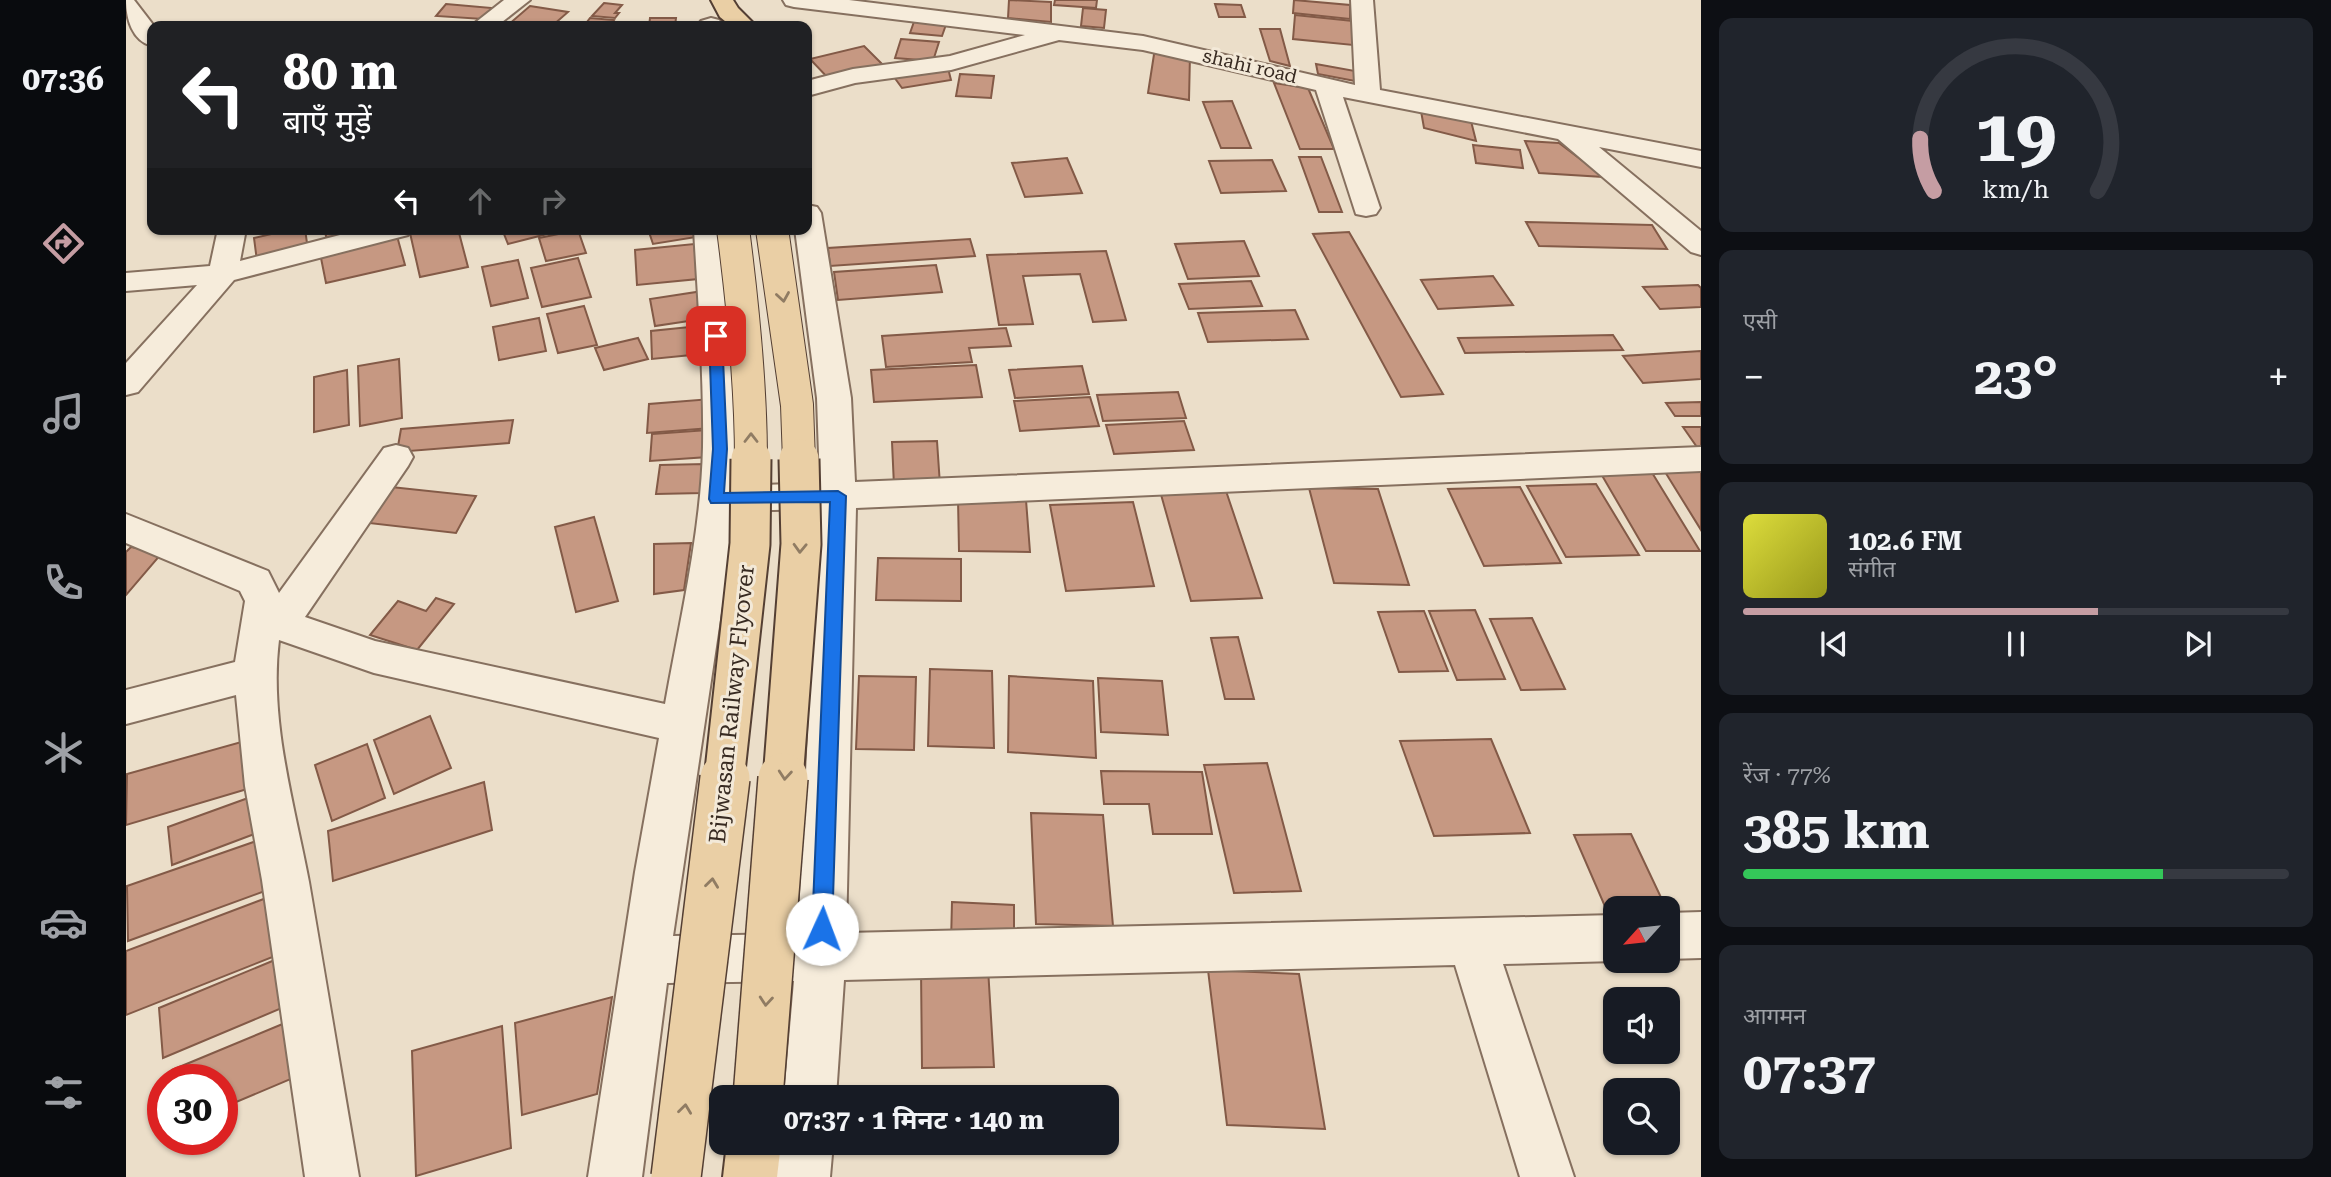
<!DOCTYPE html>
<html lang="hi">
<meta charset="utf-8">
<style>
:root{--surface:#171b24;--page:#20242c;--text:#f1f3f6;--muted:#9ea1a6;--line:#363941;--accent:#c59da3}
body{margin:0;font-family:"Roboto Serif","Noto Sans Devanagari",serif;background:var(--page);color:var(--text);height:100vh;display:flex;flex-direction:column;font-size:26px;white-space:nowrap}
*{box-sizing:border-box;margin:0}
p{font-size:23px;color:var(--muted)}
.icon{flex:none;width:38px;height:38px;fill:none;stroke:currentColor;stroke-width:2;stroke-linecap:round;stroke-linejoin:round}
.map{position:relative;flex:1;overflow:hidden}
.drawer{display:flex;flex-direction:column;gap:18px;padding:18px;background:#0d0f14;width:630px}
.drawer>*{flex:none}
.top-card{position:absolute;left:21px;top:21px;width:665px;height:214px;border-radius:14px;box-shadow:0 2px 5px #0004;background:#202124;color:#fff;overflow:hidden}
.needle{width:46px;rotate:243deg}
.fabs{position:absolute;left:1477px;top:896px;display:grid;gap:14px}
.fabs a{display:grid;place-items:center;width:77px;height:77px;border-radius:14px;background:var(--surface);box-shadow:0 2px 5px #0004;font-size:35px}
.speed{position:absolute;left:21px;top:1064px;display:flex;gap:14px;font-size:35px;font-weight:700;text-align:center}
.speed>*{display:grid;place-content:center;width:91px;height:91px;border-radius:50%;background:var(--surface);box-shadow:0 2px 5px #0004;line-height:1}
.speed .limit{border:10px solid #d22;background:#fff;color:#111}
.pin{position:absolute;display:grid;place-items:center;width:60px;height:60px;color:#fff;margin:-30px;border-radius:14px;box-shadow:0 4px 10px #0006}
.me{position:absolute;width:77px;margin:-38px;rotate:2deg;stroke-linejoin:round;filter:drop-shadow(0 0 5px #0008)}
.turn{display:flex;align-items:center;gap:24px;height:147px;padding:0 21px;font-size:32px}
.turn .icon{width:91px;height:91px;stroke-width:2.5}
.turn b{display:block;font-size:49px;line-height:60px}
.lanes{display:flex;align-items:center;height:66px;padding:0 21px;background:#0003;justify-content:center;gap:35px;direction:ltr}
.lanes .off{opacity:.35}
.big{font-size:52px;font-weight:700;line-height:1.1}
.drawer .widget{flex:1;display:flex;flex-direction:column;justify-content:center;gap:10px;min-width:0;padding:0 24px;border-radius:14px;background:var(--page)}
.drawer .dial{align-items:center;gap:0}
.dial svg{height:182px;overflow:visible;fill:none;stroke:var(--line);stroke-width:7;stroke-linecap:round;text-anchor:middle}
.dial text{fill:var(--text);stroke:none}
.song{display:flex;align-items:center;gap:21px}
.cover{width:84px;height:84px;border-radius:10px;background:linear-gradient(135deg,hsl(60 70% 55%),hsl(60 70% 35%))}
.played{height:7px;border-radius:4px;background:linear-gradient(90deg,var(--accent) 65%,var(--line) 65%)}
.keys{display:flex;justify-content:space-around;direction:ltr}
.heat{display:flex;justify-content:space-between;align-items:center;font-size:38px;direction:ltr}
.charge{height:10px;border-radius:5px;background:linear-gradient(90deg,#34c759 77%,var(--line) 0)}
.trip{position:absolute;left:583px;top:1085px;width:410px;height:70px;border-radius:14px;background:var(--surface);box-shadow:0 2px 5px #0004;font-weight:700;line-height:70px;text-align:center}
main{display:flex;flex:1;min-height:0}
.tabs{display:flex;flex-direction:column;width:126px;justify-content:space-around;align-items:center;background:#090b0e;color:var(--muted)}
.tabs .icon{width:49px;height:49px}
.tabs .on{color:var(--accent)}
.tabs b{font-size:32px;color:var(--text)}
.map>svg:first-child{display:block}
.building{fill:#c69882;stroke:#835a47;stroke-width:2}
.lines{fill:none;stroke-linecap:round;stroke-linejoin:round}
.minor-casing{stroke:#86705f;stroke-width:4}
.major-casing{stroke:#543f33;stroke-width:4}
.minor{fill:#f6ecdb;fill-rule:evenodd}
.major{fill:#eacfa5;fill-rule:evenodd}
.major-bridge-far2-casing{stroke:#543f33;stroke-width:34;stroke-linecap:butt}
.major-bridge-far1-casing{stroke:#543f33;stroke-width:43;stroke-linecap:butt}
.major-bridge-casing{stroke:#543f33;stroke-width:52;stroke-linecap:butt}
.major-bridge-far2{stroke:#eacfa5;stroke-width:32}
.major-bridge-far1{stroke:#eacfa5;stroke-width:39}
.major-bridge{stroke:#eacfa5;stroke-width:49}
.oneway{stroke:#907c63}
.route{fill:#1a73e8;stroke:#114b97;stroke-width:2}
.labels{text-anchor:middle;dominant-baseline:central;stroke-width:6;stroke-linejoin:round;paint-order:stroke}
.far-street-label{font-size:19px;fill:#372a21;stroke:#f3e9d8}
.street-label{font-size:23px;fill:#372a21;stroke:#f3e9d8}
</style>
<main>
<nav class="tabs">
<b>07:36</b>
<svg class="icon on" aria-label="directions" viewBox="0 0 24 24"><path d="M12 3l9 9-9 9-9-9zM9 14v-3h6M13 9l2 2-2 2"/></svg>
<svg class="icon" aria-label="music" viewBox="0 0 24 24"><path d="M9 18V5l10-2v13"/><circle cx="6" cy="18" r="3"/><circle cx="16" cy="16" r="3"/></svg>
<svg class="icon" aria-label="phone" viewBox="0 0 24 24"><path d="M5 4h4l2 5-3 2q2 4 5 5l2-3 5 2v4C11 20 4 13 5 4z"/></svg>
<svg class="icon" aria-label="climate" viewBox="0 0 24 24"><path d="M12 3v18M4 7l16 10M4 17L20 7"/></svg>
<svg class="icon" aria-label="car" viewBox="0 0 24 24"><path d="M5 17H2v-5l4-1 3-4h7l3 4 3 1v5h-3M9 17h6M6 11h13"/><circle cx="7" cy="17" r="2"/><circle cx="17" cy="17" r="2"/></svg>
<svg class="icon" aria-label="filters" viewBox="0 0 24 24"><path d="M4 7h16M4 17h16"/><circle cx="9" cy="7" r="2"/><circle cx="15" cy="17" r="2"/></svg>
</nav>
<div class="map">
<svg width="1575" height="1177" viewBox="0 0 1575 1177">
<rect width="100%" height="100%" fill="#ebdec9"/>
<!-- building -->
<g class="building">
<polygon points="883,0 925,2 925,22 882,18"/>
<polygon points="929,0 971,0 970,8 928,5"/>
<polygon points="1168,0 1224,5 1224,19 1167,13"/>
<polygon points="478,3 496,5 489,13 493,13 489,18 466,16"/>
<polygon points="320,4 366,8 357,19 310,16"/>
<polygon points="1089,4 1115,5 1119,17 1093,17"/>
<polygon points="404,6 442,12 426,26 370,26 374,23 382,25"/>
<polygon points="957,8 980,10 978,28 955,26"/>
<polygon points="1169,15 1227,21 1227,45 1167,39"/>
<polygon points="790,16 822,19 816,36 784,33"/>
<polygon points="464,18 488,20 484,26 458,26"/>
<polygon points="524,18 550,18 549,26 523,26"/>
<polygon points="1134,29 1154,29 1164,66 1144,61"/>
<polygon points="775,39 813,42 807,61 769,58"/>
<polygon points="738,46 757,65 702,78 684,59"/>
<polygon points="1029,48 1064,54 1063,100 1022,93"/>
<polygon points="1190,64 1229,71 1229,81 1192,74"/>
<polygon points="822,68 825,80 776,88 768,77"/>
<polygon points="834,74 868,76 865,98 830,96"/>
<polygon points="1148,83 1182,88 1208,149 1174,149"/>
<polygon points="1106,101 1125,148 1095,148 1077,102"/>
<polygon points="1295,111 1345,121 1350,141 1298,128"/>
<polygon points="1399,141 1433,143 1478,177 1413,173"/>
<polygon points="1347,145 1394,150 1397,168 1350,163"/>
<polygon points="1173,157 1195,157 1216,212 1193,212"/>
<polygon points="941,158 956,193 899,197 886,163"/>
<polygon points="1146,160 1160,191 1095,193 1083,161"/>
<polygon points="1400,222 1526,225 1541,249 1413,246"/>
<polygon points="167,229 179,229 182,250 131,261 128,238"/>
<polygon points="198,229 256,229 202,243"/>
<polygon points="302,229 332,229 342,267 294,277 284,233"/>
<polygon points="376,229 418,229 421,234 382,244"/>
<polygon points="522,229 568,229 570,237 527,244"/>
<polygon points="452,230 460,253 420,261 413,238"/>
<polygon points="1223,232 1317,394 1275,397 1187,234"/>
<polygon points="271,236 279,265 200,283 194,253"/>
<polygon points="844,239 849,256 704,266 702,248"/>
<polygon points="1118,241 1133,276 1062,279 1049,244"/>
<polygon points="568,244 572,279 511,285 509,250"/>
<polygon points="980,251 1000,320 967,322 954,274 897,276 907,324 873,325 861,255"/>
<polygon points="452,258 465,297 416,307 405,268"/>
<polygon points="392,260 402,298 365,306 356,267"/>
<polygon points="810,265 816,292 712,300 708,272"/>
<polygon points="1367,276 1387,305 1312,309 1295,280"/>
<polygon points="1125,281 1136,306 1063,309 1053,284"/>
<polygon points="1572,285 1575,288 1575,307 1534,309 1517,287"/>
<polygon points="577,291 583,318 529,326 524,299"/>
<polygon points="458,306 471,345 432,353 421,314"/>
<polygon points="1169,310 1182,339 1082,342 1072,313"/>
<polygon points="413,318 420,351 373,360 367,327"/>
<polygon points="583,325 585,353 526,359 525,331"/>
<polygon points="880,328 885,346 843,348 846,362 760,367 756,336"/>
<polygon points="1487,335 1497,350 1339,353 1332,338"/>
<polygon points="512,338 522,359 478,370 469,348"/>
<polygon points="1575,351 1575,379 1517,383 1497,356"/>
<polygon points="273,359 276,418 234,426 232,366"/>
<polygon points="850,365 856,397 748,402 745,370"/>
<polygon points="956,366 963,394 889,398 883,370"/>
<polygon points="221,370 223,425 188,432 188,377"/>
<polygon points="1052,392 1060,418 977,421 971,395"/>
<polygon points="964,397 973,426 894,431 888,401"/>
<polygon points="585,399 585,428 521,433 523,404"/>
<polygon points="1575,402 1575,416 1549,416 1540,403"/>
<polygon points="387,420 383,443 271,452 275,429"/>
<polygon points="1058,421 1068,450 988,454 980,425"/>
<polygon points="1557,427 1575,427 1575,450 1573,450"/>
<polygon points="582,430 582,457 524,461 526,434"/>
<polygon points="811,441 814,485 768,486 766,442"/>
<polygon points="579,464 577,493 530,494 534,465"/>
<polygon points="1575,466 1575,530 1536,467"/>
<polygon points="1525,471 1574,551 1520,551 1474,472"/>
<polygon points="1470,484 1513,555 1440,557 1401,486"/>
<polygon points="265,487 350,496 330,533 243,523"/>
<polygon points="1394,487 1435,563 1358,566 1322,489"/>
<polygon points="1099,488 1136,598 1065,601 1034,491"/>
<polygon points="1183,488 1252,489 1283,585 1208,583"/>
<polygon points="832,499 900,500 904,552 833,551"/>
<polygon points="1007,502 1028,586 940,591 924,505"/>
<polygon points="468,517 492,601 450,612 429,527"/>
<polygon points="565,543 558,590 528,594 528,544"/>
<polygon points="5,547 36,553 0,595 0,552"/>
<polygon points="752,558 835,559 835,601 750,600"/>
<polygon points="310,598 328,604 291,650 244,635 272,601 300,611"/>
<polygon points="1349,610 1379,679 1331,680 1303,611"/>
<polygon points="1298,611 1322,671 1273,672 1252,612"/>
<polygon points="1406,618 1439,689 1395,690 1364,619"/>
<polygon points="1112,637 1128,699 1099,699 1085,638"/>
<polygon points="804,669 866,671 868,748 802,746"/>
<polygon points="733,676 790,677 788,750 730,749"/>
<polygon points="883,676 967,681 970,758 882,752"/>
<polygon points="972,678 1036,681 1042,735 975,732"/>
<polygon points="304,716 325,768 268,794 248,740"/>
<polygon points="126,739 128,787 0,825 1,774"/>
<polygon points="1365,739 1404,833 1308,836 1274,741"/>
<polygon points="241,744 259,798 206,821 189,765"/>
<polygon points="1141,763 1175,891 1108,893 1078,765"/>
<polygon points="975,771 1076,772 1086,834 1027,834 1023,804 978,804"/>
<polygon points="358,782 366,830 207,881 202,831"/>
<polygon points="133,794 139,830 46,865 42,827"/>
<polygon points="905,813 977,815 987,926 910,924"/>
<polygon points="1505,834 1540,908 1489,908 1489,918 1484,918 1448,835"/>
<polygon points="142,837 147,888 2,941 1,886"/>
<polygon points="151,894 159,952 0,1015 0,951"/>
<polygon points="826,902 888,905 888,945 825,943"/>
<polygon points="156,957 163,1005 37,1058 33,1008"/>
<polygon points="862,968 868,1067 796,1068 795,969"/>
<polygon points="1082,970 1173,974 1199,1129 1101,1125"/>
<polygon points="486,997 471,1094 396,1115 389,1023"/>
<polygon points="171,1018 179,1073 96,1108 96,1080 47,1080 46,1070"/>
<polygon points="376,1026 385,1148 290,1176 286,1051"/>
</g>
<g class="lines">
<!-- minor casing -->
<g class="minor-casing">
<g id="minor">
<path d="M0 0H8L28 26 26 46C6 41 0 18 0 0Z"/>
<polygon points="378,0 404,0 371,26 345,26"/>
<polygon points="657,0 723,0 1017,36 1229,85 1225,0 1247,0 1254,90 1575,151 1575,167 1473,147 1575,231 1575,255 1565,252 1432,139 1217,97 1254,208 1250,214 1240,216 1230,214 1190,90 1017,50 933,40 825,70 729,83 681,96 681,81 727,69 824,56 899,35 668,7 660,5"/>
<polygon points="585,18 593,20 597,25 571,26 575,21"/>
<path d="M681 205 691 207 695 213 725 398 729 482 1575 447V471L730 508 720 933 1489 915 1490 961 1377 964 1448 1177H1394L1329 965 718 980 710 1097H658L668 981 541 983 516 1177H462L509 872 533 738 248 673 153 640C143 720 168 803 183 882 200 980 216 1079 233 1177H179L136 880 119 786 110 695 0 724V690L109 662 119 601 114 591 0 543V514L142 571 153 593 258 448 270 445 282 448 287 457 282 466 179 617 249 641 539 704C554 619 575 533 577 447 578 374 572 302 568 229H596C603 314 615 400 609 486L694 483 691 398 669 229H681ZM693 509 672 934 547 936 605 546 607 511Z"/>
<polygon points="92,229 120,229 114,261 237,229 286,229 282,235 108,280 12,392 0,395 0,363 71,285 0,291 0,273 84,266"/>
<polygon points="1575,912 1575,958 1542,959 1542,913"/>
<polygon points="653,1143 707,1143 704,1177 650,1177"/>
</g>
</g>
<!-- major casing -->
<g class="major-casing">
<g id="major">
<polygon points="585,0 607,0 612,8 630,26 605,26 594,17"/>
<polygon points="601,1143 655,1143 651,1177 597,1177"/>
</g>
</g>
<!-- minor -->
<use href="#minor" class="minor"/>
<!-- major -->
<use href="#major" class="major"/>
<!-- major-bridge-far2 casing -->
<g class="major-bridge-far2-casing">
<g id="major-bridge-far2">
<path d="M607 229C617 306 625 383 625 461"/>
<polyline points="646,229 671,405 673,461"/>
</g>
</g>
<!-- major-bridge-far1 casing -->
<g class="major-bridge-far1-casing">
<g id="major-bridge-far1">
<polyline points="598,780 624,544 625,459"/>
<polyline points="657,780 675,544 673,459"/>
</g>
</g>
<!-- major-bridge casing -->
<g class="major-bridge-casing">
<g id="major-bridge">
<polyline points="632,1097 657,778"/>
<polyline points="550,1177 599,778"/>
</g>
</g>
<!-- major-bridge-far2 -->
<use href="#major-bridge-far2" class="major-bridge-far2"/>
<!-- major-bridge-far1 -->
<use href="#major-bridge-far1" class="major-bridge-far1"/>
<!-- major-bridge -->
<use href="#major-bridge" class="major-bridge"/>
</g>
<!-- one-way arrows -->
<defs><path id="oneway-chevron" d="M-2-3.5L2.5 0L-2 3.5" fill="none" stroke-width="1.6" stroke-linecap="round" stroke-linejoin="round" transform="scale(1.75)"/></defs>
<g class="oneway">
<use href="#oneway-chevron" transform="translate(657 297) rotate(81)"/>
<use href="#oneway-chevron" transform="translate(625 438) rotate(-90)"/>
<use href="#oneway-chevron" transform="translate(674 548) rotate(92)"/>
<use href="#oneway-chevron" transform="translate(659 775) rotate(95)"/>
<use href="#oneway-chevron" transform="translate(586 883) rotate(-83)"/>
<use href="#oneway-chevron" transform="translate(640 1001) rotate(95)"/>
<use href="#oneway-chevron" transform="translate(559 1109) rotate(-83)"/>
</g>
<!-- route -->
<polygon class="route" points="590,332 596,336 601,449 598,493 712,491 720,496 706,929 703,936 696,938 689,936 686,929 704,502 585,503 583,499 587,449 583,336"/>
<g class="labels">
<!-- far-street labels -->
<g class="far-street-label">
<text transform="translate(1124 66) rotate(13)">shahi road</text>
</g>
<!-- street labels -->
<g class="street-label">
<text transform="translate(606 704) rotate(-84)">Bijwasan Railway Flyover</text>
</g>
</g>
</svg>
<div class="fabs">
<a><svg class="needle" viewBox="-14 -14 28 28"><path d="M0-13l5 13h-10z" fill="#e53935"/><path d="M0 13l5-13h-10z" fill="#9ea1a6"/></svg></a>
<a><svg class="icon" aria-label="sound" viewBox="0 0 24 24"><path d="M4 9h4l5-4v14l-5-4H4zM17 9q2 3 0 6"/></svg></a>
<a><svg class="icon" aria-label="search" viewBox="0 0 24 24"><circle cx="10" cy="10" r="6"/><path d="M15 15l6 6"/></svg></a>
</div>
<div class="speed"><div class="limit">30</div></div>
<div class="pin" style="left:590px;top:336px;background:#d93025"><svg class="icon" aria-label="arrive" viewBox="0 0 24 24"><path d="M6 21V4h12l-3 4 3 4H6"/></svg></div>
<svg class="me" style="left:696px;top:929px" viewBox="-20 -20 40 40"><circle r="19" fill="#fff"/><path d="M0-13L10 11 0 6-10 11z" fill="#1a73e8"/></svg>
<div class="trip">07:37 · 1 मिनट · 140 m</div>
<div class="top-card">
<div class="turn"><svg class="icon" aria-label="left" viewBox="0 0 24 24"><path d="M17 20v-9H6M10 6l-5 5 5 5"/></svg><div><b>80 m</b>बाएँ मुड़ें</div></div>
<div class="lanes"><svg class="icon" aria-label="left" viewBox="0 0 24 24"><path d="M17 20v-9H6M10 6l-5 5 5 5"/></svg><svg class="icon off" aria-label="ahead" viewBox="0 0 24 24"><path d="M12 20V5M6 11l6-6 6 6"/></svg><svg class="icon off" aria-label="right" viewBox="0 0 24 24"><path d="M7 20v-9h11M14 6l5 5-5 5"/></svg></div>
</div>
</div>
<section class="drawer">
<div class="widget dial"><svg viewBox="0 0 100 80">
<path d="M14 69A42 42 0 1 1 86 69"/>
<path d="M14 69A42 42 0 0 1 8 46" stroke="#c59da3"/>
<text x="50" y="56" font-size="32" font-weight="700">19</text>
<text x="50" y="72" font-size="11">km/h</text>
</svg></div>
<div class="widget"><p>एसी</p>
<div class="heat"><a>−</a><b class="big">23°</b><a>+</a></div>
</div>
<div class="widget">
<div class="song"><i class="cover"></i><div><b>102.6 FM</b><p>संगीत</p></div></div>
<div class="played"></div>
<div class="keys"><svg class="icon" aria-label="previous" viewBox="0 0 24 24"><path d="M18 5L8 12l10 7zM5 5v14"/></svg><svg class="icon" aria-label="pause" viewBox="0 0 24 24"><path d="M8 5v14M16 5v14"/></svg><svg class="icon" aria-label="next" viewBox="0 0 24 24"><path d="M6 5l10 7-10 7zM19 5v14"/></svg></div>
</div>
<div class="widget"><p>रेंज · 77%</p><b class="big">385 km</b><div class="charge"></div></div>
<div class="widget"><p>आगमन</p><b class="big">07:37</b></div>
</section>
</main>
